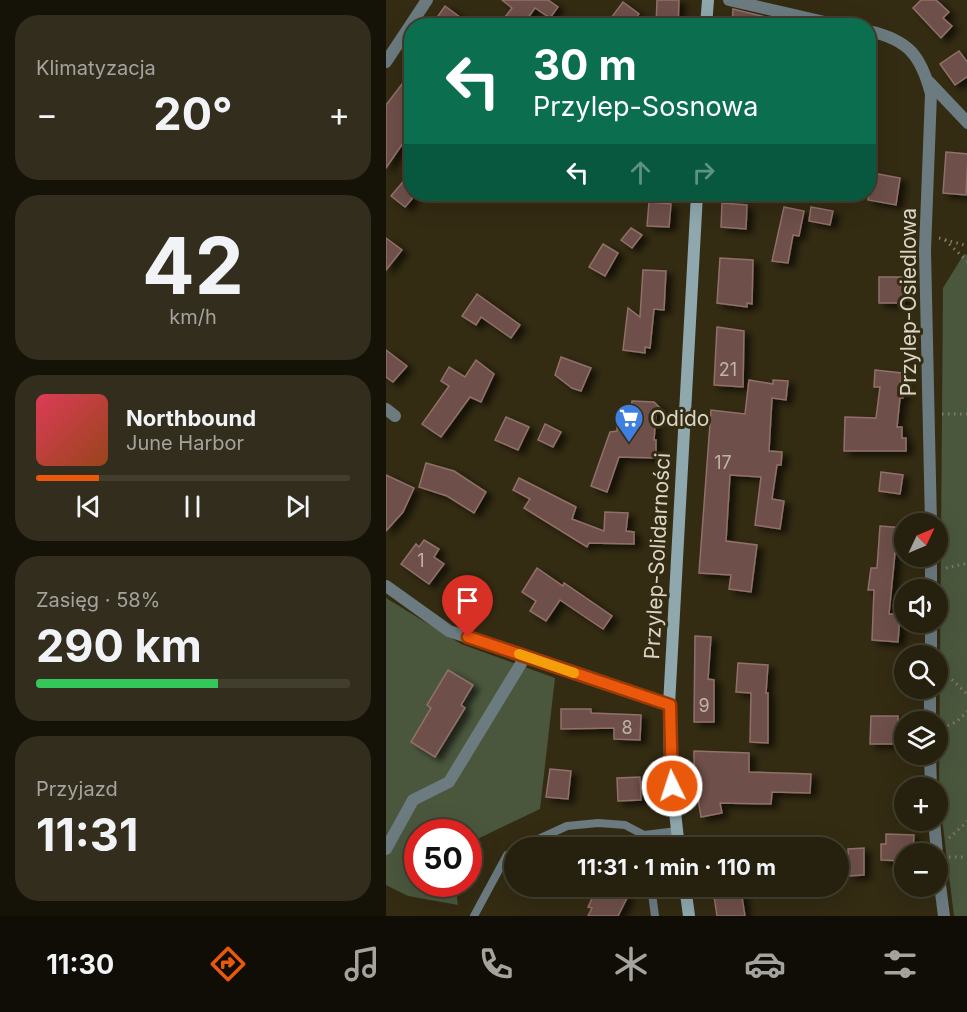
<!DOCTYPE html>
<html lang="pl">
<meta charset="utf-8">
<style>
:root{--surface:#26200e;--page:#322d1c;--text:#f1f3f6;--muted:#a4a39e;--line:#423e2e;--accent:#ea580c}
body{margin:0;font-family:Inter,sans-serif;background:var(--page);color:var(--text);height:100vh;display:flex;flex-direction:column;font-size:22px;white-space:nowrap}
*{box-sizing:border-box;margin:0}
p{font-size:20px;color:var(--muted)}
.icon{flex:none;width:33px;height:33px;fill:none;stroke:currentColor;stroke-width:2;stroke-linecap:round;stroke-linejoin:round}
.map{position:relative;flex:1;overflow:hidden}
.drawer{display:flex;flex-direction:column;gap:15px;padding:15px;background:#151208;width:386px}
.drawer>*{flex:none}
.banner{position:absolute;left:18px;top:18px;width:472px;height:183px;border-radius:24px;box-shadow:0 6px 24px #0002,0 0 0 2px var(--line);background:#0b6e4f;color:#fff;overflow:hidden}
.needle{width:39px;rotate:46deg}
.fabs{position:absolute;left:508px;top:513px;display:grid;gap:12px}
.fabs a{display:grid;place-items:center;width:54px;height:54px;border-radius:50%;background:var(--surface);box-shadow:0 6px 24px #0002,0 0 0 2px var(--line);font-size:30px}
.speed{position:absolute;left:18px;top:819px;display:flex;gap:12px;font-size:30px;font-weight:700;text-align:center}
.speed>*{display:grid;place-content:center;width:78px;height:78px;border-radius:50%;background:var(--surface);box-shadow:0 6px 24px #0002,0 0 0 2px var(--line);line-height:1}
.speed .limit{border:9px solid #d22;background:#fff;color:#111}
.pin{position:absolute;display:grid;place-items:center;width:51px;height:51px;color:#fff;margin:-62px -26px;border-radius:50% 50% 50% 0;rotate:-45deg;box-shadow:0 0 6px #0007}
.pin .icon{rotate:45deg}
.me{position:absolute;width:66px;margin:-33px;rotate:356deg;stroke-linejoin:round;filter:drop-shadow(0 0 4px #0008)}
.turn{display:flex;align-items:center;gap:21px;height:126px;padding:0 30px;font-size:27px}
.turn .icon{width:78px;height:78px;stroke-width:2.5}
.turn b{display:block;font-size:42px;line-height:51px}
.lanes{display:flex;align-items:center;height:57px;padding:0 30px;background:#0003;justify-content:center;gap:30px;direction:ltr}
.lanes .off{opacity:.35}
.big{font-size:45px;font-weight:700;line-height:1.1}
.drawer .tile{flex:1;display:flex;flex-direction:column;justify-content:center;gap:9px;min-width:0;padding:0 21px;border-radius:24px;background:var(--page)}
.drawer .dial{align-items:center;gap:0}
.dial b{font-size:78px;line-height:1}
.song{display:flex;align-items:center;gap:18px}
.cover{width:72px;height:72px;border-radius:9px;background:linear-gradient(135deg,hsl(350 70% 55%),hsl(20 70% 35%))}
.played{height:6px;border-radius:3px;background:linear-gradient(90deg,var(--accent) 20%,var(--line) 20%)}
.keys{display:flex;justify-content:space-around;direction:ltr}
.heat{display:flex;justify-content:space-between;align-items:center;font-size:33px;direction:ltr}
.charge{height:9px;border-radius:4px;background:linear-gradient(90deg,#34c759 58%,var(--line) 0)}
.trip{position:absolute;left:118px;top:837px;width:345px;height:60px;border-radius:30px;background:var(--surface);box-shadow:0 6px 24px #0002,0 0 0 2px var(--line);font-weight:700;line-height:60px;text-align:center}
.dock{display:flex;height:96px;justify-content:space-around;align-items:center;background:#0f0d06;color:var(--muted)}
.dock .icon{width:42px;height:42px}
.dock .current{color:var(--accent)}
.dock b{font-size:27px;color:var(--text)}
main{display:flex;flex:1;min-height:0}
.map>svg:first-child{display:block}
.forest{fill:#4a573d}
.building{fill:#6e4f49;stroke:#907069;stroke-width:1.5;filter:url(#shadow)}
.lines{fill:none;stroke-linecap:round;stroke-linejoin:round}
.path{stroke:#817a66;stroke-width:3;stroke-dasharray:1.5 4.5;stroke-linecap:butt}
.service{stroke:#6b7b7f;stroke-width:8}
.minor{stroke:#6b7b7f;stroke-width:12}
.secondary{stroke:#8ea8ae;stroke-width:12}
.route-casing{stroke:#983908;stroke-width:15}
.route{stroke:#ea580c;stroke-width:10}
.slow{stroke:#f59e0b;stroke-width:10}
.labels{text-anchor:middle;dominant-baseline:central;stroke-width:6;stroke-linejoin:round;paint-order:stroke}
.number-label{font-size:18px;fill:#bfb4a7}
.street-label{font-size:21px;fill:#dad5c6;stroke:#332b12}
.poi-label{font-size:21px;fill:#dad5c6;stroke:#332b12;text-anchor:start}
</style>
<main>
<section class="drawer">
<div class="tile"><p>Klimatyzacja</p>
<div class="heat"><a>−</a><b class="big">20°</b><a>+</a></div>
</div>
<div class="tile dial"><b>42</b><p>km/h</p></div>
<div class="tile">
<div class="song"><i class="cover"></i><div><b>Northbound</b><p>June Harbor</p></div></div>
<div class="played"></div>
<div class="keys"><svg class="icon" aria-label="previous" viewBox="0 0 24 24"><path d="M18 5L8 12l10 7zM5 5v14"/></svg><svg class="icon" aria-label="pause" viewBox="0 0 24 24"><path d="M8 5v14M16 5v14"/></svg><svg class="icon" aria-label="next" viewBox="0 0 24 24"><path d="M6 5l10 7-10 7zM19 5v14"/></svg></div>
</div>
<div class="tile"><p>Zasięg · 58%</p><b class="big">290 km</b><div class="charge"></div></div>
<div class="tile"><p>Przyjazd</p><b class="big">11:31</b></div>
</section>
<div class="map">
<svg width="582" height="916" viewBox="0 0 582 916">
<defs>
<filter id="shadow"><feDropShadow dx="6" dy="4" stdDeviation="3" flood-color="#0009"/></filter>
</defs>
<rect width="100%" height="100%" fill="#332b12"/>
<!-- forest -->
<g class="forest">
<polygon points="578,254 582,255 582,916 568,916 553,794 557,288"/>
<polygon points="0,598 75,644 169,678 154,809 83,843 82,832 32,832 32,884 69,884 72,905 22,896 0,885"/>
</g>
<!-- building -->
<g class="building">
<polygon points="116,0 162,0 172,7 164,18 149,8 136,26 112,26 126,8"/>
<polygon points="271,0 293,0 292,26 270,26"/>
<polygon points="535,0 550,0 563,12 557,18 566,26 555,38 527,8"/>
<polygon points="237,2 253,14 244,26 235,26 225,18"/>
<polygon points="59,6 86,26 45,26"/>
<polygon points="347,9 380,17 379,26 346,26"/>
<polygon points="573,51 582,63 582,76 569,85 554,64"/>
<polygon points="26,71 26,130 0,168 0,105"/>
<polygon points="560,152 582,154 580,195 557,193"/>
<polygon points="26,171 26,199 19,207 5,196"/>
<polygon points="487,173 514,178 510,205 482,200"/>
<polygon points="263,202 285,204 283,227 261,226"/>
<polygon points="336,203 361,205 360,229 335,227"/>
<polygon points="398,207 418,211 413,236 407,235 402,263 386,261"/>
<polygon points="425,207 447,211 444,225 423,221"/>
<polygon points="245,228 256,235 246,248 235,240"/>
<polygon points="0,238 16,250 0,270"/>
<polygon points="217,244 232,253 219,276 203,267"/>
<polygon points="334,258 367,260 366,304 361,303 361,307 331,303"/>
<polygon points="257,270 280,271 278,310 268,309 264,348 259,347 259,353 237,350 242,308 254,317"/>
<polygon points="493,277 517,277 518,303 493,303"/>
<polygon points="91,294 134,325 125,338 95,317 90,325 76,316"/>
<polygon points="331,327 358,331 357,387 328,385"/>
<polygon points="0,350 21,366 7,382 0,377"/>
<polygon points="175,357 205,368 195,391 186,388 169,375"/>
<polygon points="90,360 108,374 95,402 84,397 55,437 36,424 63,386 55,381 63,367 79,377"/>
<polygon points="489,370 516,373 515,382 520,382 517,398 514,398 511,427 516,427 516,438 520,438 520,451 458,451 459,417 490,418 494,387 488,387"/>
<polygon points="363,380 387,384 387,380 402,381 400,400 386,398 383,451 396,452 395,465 391,465 386,499 398,501 394,529 369,525 375,477 344,475 340,541 371,545 365,592 343,589 345,575 313,573 325,410 359,414"/>
<polygon points="246,401 268,402 276,410 270,414 268,440 270,440 270,458 233,457 221,492 205,486 224,432 231,431 232,410 245,411"/>
<polygon points="120,417 143,427 132,450 109,440"/>
<polygon points="159,424 175,432 167,447 152,440"/>
<polygon points="40,463 68,471 100,492 88,513 61,496 33,487"/>
<polygon points="495,472 517,475 514,494 493,491"/>
<polygon points="0,475 28,488 17,512 0,531"/>
<polygon points="133,478 190,507 186,519 218,531 219,512 242,513 240,531 248,532 248,544 203,543 201,547 138,508 144,499 127,490"/>
<polygon points="494,526 519,528 516,552 509,553 503,614 514,614 512,642 486,640 488,590 482,590 485,568 491,568"/>
<polygon points="38,540 53,549 48,557 58,564 43,584 15,564 30,544 33,547"/>
<polygon points="151,568 177,586 178,583 226,616 217,629 174,600 160,621 144,611 150,601 136,592"/>
<polygon points="309,636 325,637 322,679 328,680 328,722 308,722"/>
<polygon points="352,663 382,665 380,693 382,693 382,743 364,742 365,693 350,692"/>
<polygon points="62,670 87,685 75,705 79,708 49,757 25,742 45,708 41,705"/>
<polygon points="175,709 205,709 205,713 255,715 254,740 228,739 228,728 175,729"/>
<polygon points="485,716 512,716 512,744 484,744"/>
<polygon points="308,751 363,753 363,772 425,774 424,793 386,792 385,804 334,803 336,813 315,817 308,774"/>
<polygon points="164,769 185,771 182,799 160,797"/>
<polygon points="254,777 255,800 232,801 231,778"/>
<polygon points="500,834 528,835 527,851 521,850 521,854 519,854 519,861 495,860 495,844 500,844"/>
<polygon points="478,848 478,875 463,876 462,849"/>
<polygon points="212,886 226,886 242,896 232,916 202,916 206,908 202,907"/>
<polygon points="355,891 359,916 331,916 328,896"/>
</g>
<g class="lines">
<!-- path -->
<g class="path">
<polyline points="553,238 582,246"/>
<polyline points="559,240 582,262"/>
<polyline points="556,414 582,414"/>
<polyline points="560,568 582,563"/>
<polyline points="553,667 582,695"/>
<polyline points="556,728 570,722 582,711"/>
<polyline points="563,838 582,821"/>
<polyline points="563,857 582,857"/>
</g>
<!-- service -->
<g class="service">
<polyline points="258,835 259,848"/>
<polyline points="133,848 181,826 212,823 239,825 258,835 291,831"/>
<polyline points="265,886 269,916"/>
<polyline points="88,916 121,855 129,850"/>
</g>
<!-- minor -->
<g class="minor">
<polyline points="343,0 456,26"/>
<path d="M483 31C523 40 535 56 545 94L539 250 545 524"/>
<polyline points="0,62 41,0"/>
<polyline points="543,82 582,123"/>
<polyline points="0,409 9,416"/>
<polyline points="0,586 63,631 283,705"/>
<polyline points="545,590 545,556"/>
<polyline points="545,656 545,622"/>
<polyline points="544,722 544,688"/>
<polyline points="544,754 545,788"/>
<polyline points="548,820 551,854"/>
<polyline points="0,849 27,800 63,782 139,657"/>
<polyline points="552,869 558,916"/>
</g>
<!-- secondary -->
<g class="secondary">
<polyline points="320,26 322,0"/>
<polyline points="293,848 284,767 283,705 311,194"/>
<polyline points="299,886 303,916"/>
</g>
</g>
<g class="lines">
<!-- route casing -->
<g class="route-casing">
<polyline id="route" points="82,637 284,705 286,786"/>
</g>
<!-- route -->
<use href="#route" class="route"/>
<!-- slow -->
<polyline class="slow" points="133,654 188,673"/>
</g>
<!-- icons -->
<defs>
<g id="supermarket-pin" transform="scale(1.5)"><path d="M0 17L-7.5 6A9.5 9.5 0 1 1 7.5 6Z" fill="#3f7fe0" stroke="#332b12"/><path d="M-6-5.5h2.5l.6 2H6L4.5 2H-2.5L-4.4-4H-6ZM-1.5 3.2a1.3 1.3 0 1 0 .1 0ZM3 3.2a1.3 1.3 0 1 0 .1 0Z" fill="#fff"/></g>
</defs>
<g fill-rule="evenodd">
<use href="#supermarket-pin" x="243" y="418"/>
</g>
<g class="labels">
<!-- number labels -->
<g class="number-label">
<text x="342" y="369">21</text>
<text x="337" y="462">17</text>
<text x="35" y="560">1</text>
<text x="318" y="705">9</text>
<text x="241" y="727">8</text>
</g>
<!-- street labels -->
<g class="street-label">
<text transform="translate(522 302) rotate(-90)">Przylep-Osiedlowa</text>
<text transform="translate(271 556) rotate(-87)">Przylep-Solidarności</text>
</g>
<!-- poi labels -->
<g class="poi-label">
<text x="264" y="418">Odido</text>
</g>
</g>
</svg>
<div class="fabs">
<a><svg class="needle" viewBox="-14 -14 28 28"><path d="M0-13l5 13h-10z" fill="#e53935"/><path d="M0 13l5-13h-10z" fill="#a4a39e"/></svg></a>
<a><svg class="icon" aria-label="sound" viewBox="0 0 24 24"><path d="M4 9h4l5-4v14l-5-4H4zM17 9q2 3 0 6"/></svg></a>
<a><svg class="icon" aria-label="search" viewBox="0 0 24 24"><circle cx="10" cy="10" r="6"/><path d="M15 15l6 6"/></svg></a>
<a><svg class="icon" aria-label="layers" viewBox="0 0 24 24"><path d="M12 4l9 5-9 5-9-5zM3 14l9 5 9-5"/></svg></a>
<a>+</a>
<a>−</a>
</div>
<div class="speed"><div class="limit">50</div></div>
<div class="pin" style="left:82px;top:637px;background:#d93025"><svg class="icon" aria-label="arrive" viewBox="0 0 24 24"><path d="M6 21V4h12l-3 4 3 4H6"/></svg></div>
<svg class="me" style="left:286px;top:786px" viewBox="-20 -20 40 40"><circle r="17" fill="#ea580c" stroke="#fff" stroke-width="3"/><path d="M0-11L8 9 0 5-8 9z" fill="#fff"/></svg>
<div class="trip">11:31 · 1 min · 110 m</div>
<div class="banner">
<div class="turn"><svg class="icon" aria-label="left" viewBox="0 0 24 24"><path d="M17 20v-9H6M10 6l-5 5 5 5"/></svg><div><b>30 m</b>Przylep-Sosnowa</div></div>
<div class="lanes"><svg class="icon" aria-label="left" viewBox="0 0 24 24"><path d="M17 20v-9H6M10 6l-5 5 5 5"/></svg><svg class="icon off" aria-label="ahead" viewBox="0 0 24 24"><path d="M12 20V5M6 11l6-6 6 6"/></svg><svg class="icon off" aria-label="right" viewBox="0 0 24 24"><path d="M7 20v-9h11M14 6l5 5-5 5"/></svg></div>
</div>
</div>
</main>
<nav class="dock">
<b>11:30</b>
<svg class="icon current" aria-label="directions" viewBox="0 0 24 24"><path d="M12 3l9 9-9 9-9-9zM9 14v-3h6M13 9l2 2-2 2"/></svg>
<svg class="icon" aria-label="music" viewBox="0 0 24 24"><path d="M9 18V5l10-2v13"/><circle cx="6" cy="18" r="3"/><circle cx="16" cy="16" r="3"/></svg>
<svg class="icon" aria-label="phone" viewBox="0 0 24 24"><path d="M5 4h4l2 5-3 2q2 4 5 5l2-3 5 2v4C11 20 4 13 5 4z"/></svg>
<svg class="icon" aria-label="climate" viewBox="0 0 24 24"><path d="M12 3v18M4 7l16 10M4 17L20 7"/></svg>
<svg class="icon" aria-label="car" viewBox="0 0 24 24"><path d="M5 17H2v-5l4-1 3-4h7l3 4 3 1v5h-3M9 17h6M6 11h13"/><circle cx="7" cy="17" r="2"/><circle cx="17" cy="17" r="2"/></svg>
<svg class="icon" aria-label="filters" viewBox="0 0 24 24"><path d="M4 7h16M4 17h16"/><circle cx="9" cy="7" r="2"/><circle cx="15" cy="17" r="2"/></svg>
</nav>
